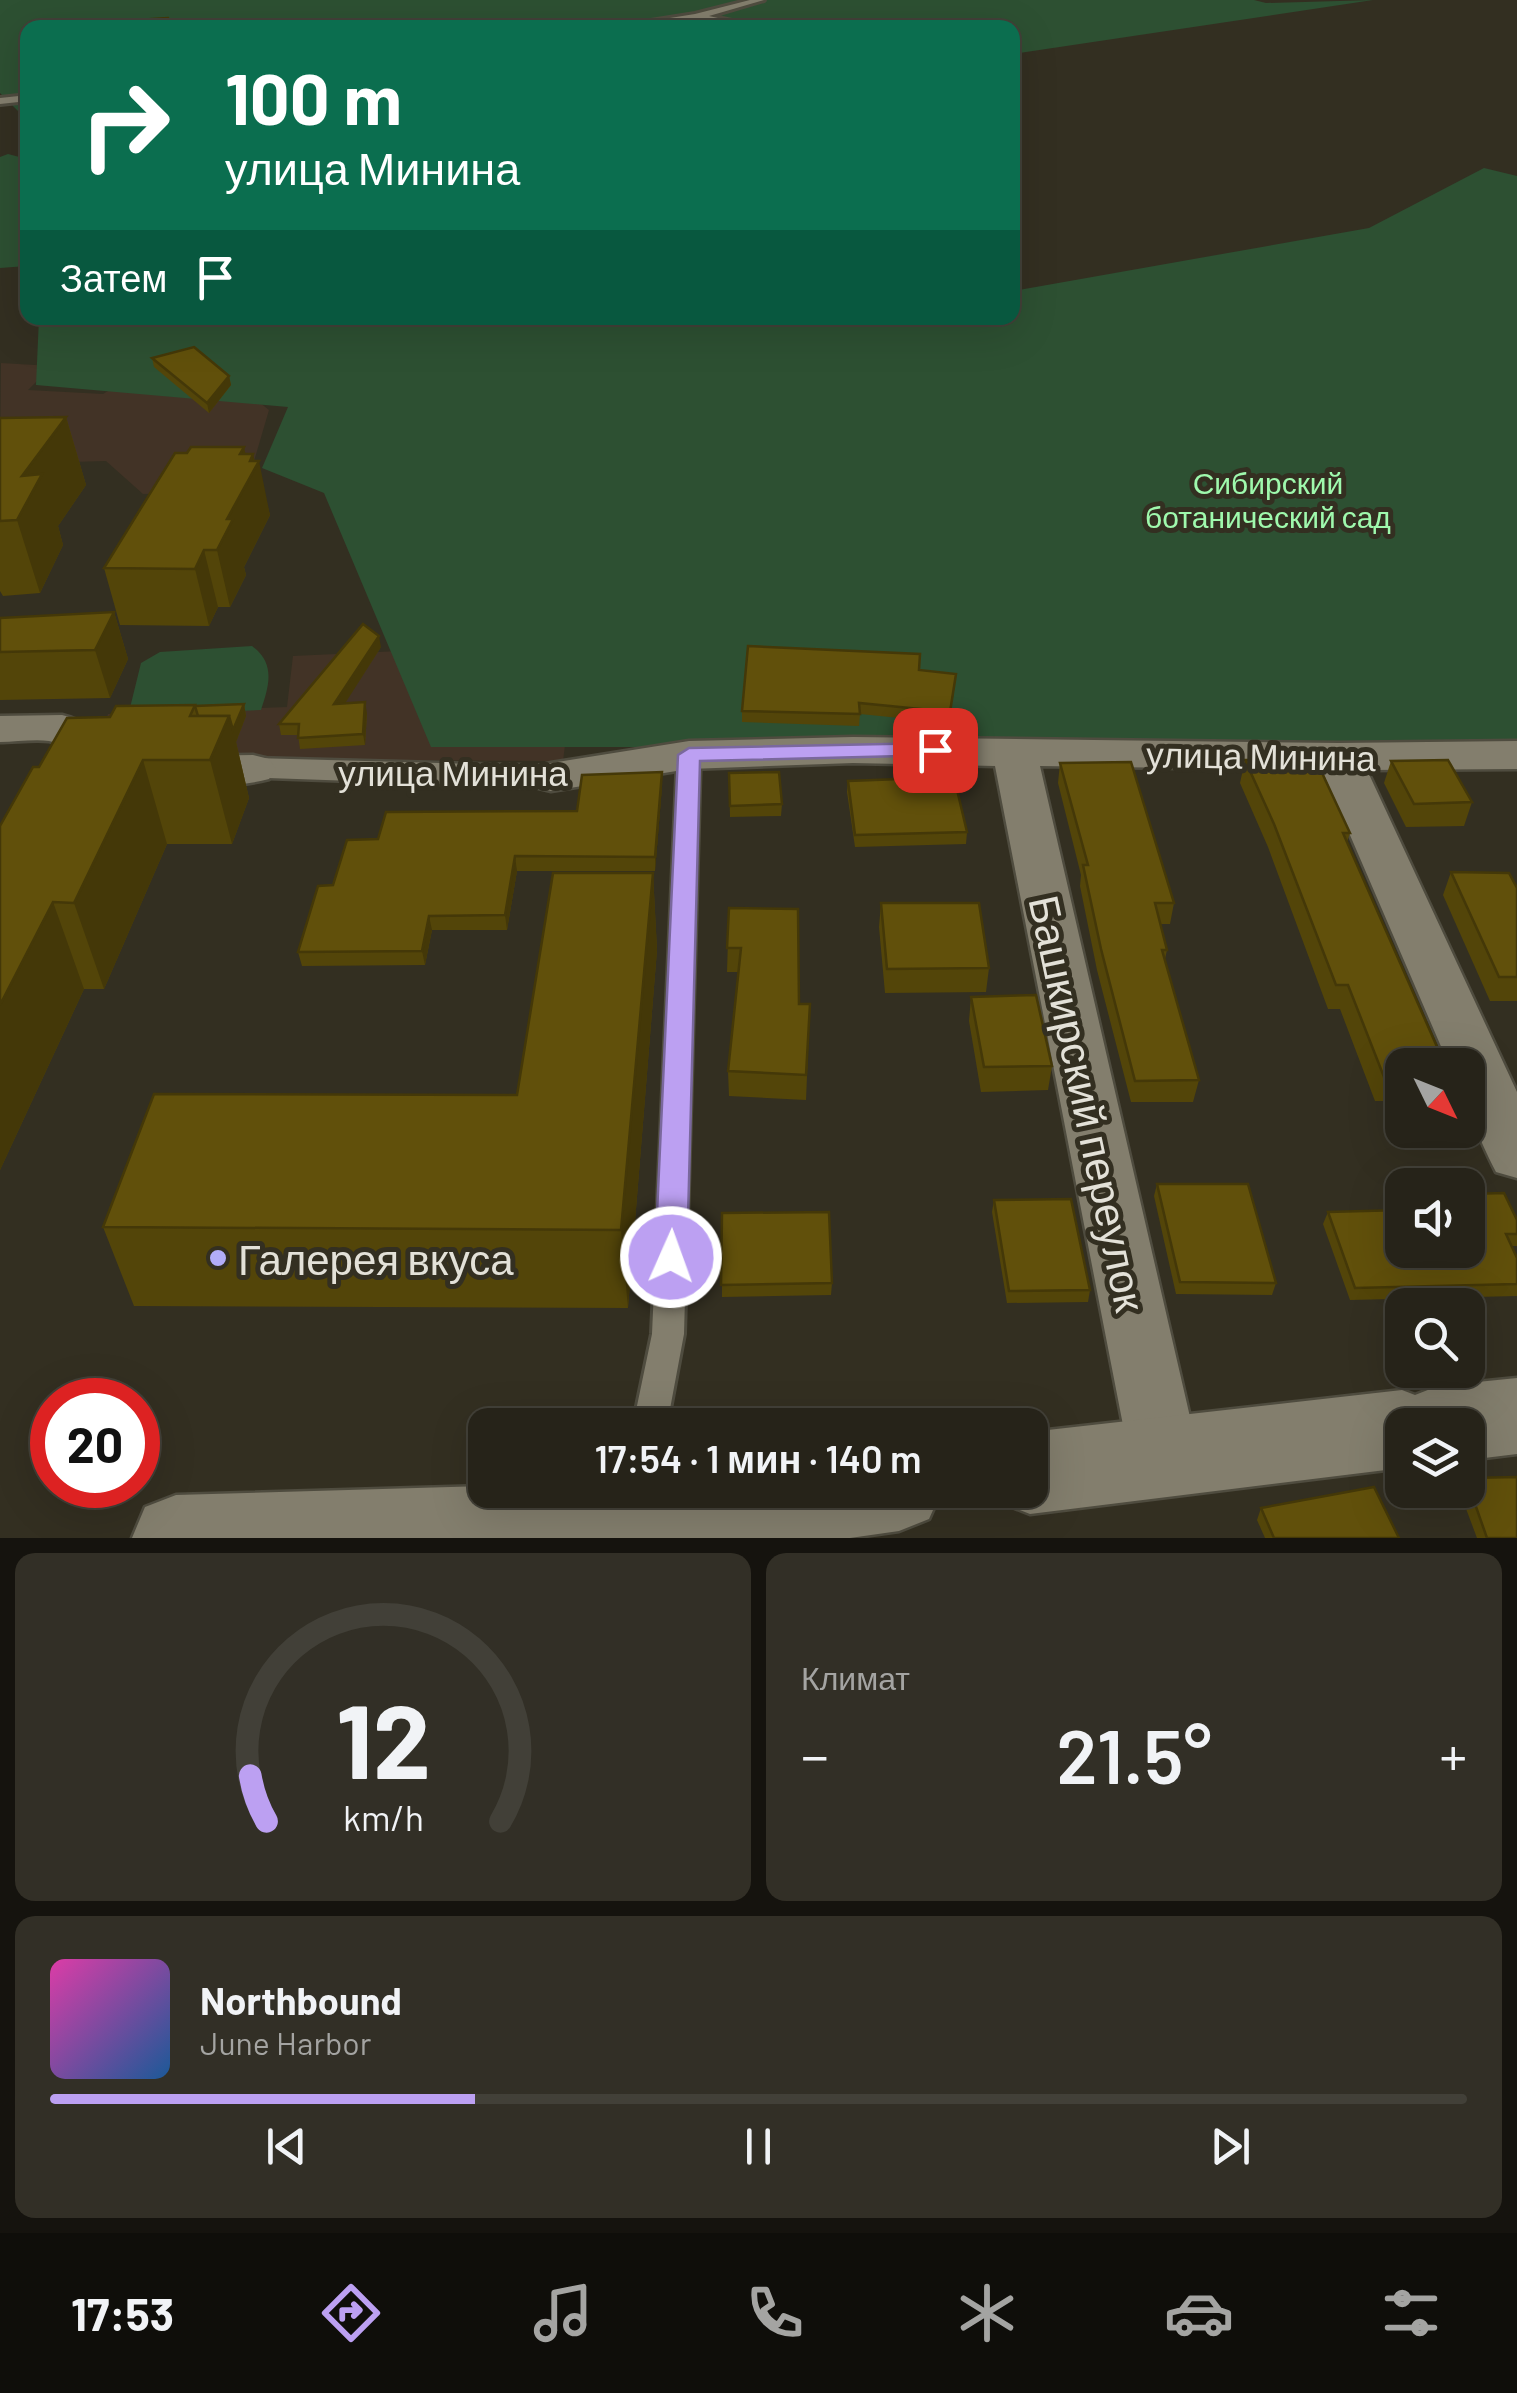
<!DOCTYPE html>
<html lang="ru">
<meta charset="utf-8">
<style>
:root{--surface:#262319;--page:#322f26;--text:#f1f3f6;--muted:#a4a4a2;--line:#424038;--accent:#bca0f2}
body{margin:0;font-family:Barlow,sans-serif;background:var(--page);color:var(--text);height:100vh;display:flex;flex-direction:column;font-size:38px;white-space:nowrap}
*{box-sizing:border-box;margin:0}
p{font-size:32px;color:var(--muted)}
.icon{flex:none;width:55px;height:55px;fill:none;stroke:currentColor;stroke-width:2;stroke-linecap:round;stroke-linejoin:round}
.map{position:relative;height:1538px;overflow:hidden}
.side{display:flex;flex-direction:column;gap:15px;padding:15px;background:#15130e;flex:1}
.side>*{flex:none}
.guide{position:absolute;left:20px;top:20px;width:1000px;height:305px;border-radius:20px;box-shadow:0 10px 40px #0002,0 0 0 2px var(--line);background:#0b6e4f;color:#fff;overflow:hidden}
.needle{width:65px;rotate:133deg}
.tools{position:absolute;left:1385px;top:1048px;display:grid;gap:20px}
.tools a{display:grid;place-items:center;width:100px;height:100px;border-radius:20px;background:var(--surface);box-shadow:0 10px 40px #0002,0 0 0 2px var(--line);font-size:50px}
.speed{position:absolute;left:30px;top:1378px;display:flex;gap:20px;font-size:50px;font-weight:700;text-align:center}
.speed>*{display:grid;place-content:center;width:130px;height:130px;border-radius:50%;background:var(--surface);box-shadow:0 10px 40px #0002,0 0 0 2px var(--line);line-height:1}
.speed .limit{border:15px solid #d22;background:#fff;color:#111}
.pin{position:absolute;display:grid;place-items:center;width:85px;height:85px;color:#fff;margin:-42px;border-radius:20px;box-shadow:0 5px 15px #0006}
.me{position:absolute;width:110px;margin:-55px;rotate:2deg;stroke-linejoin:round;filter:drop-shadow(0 0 8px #0008)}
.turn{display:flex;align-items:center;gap:35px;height:210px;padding:0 40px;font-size:45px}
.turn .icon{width:130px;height:130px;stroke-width:2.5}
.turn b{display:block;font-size:70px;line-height:85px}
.then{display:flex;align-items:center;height:95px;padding:0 40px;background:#0003;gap:20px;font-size:38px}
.big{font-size:75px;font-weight:600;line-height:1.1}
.side .widget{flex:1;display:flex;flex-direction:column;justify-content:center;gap:15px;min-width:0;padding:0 35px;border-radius:20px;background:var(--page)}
.side .dial{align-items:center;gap:0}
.dial svg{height:260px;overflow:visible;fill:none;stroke:var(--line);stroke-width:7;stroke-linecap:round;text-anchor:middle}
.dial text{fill:var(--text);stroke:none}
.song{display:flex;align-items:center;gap:30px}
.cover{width:120px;height:120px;border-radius:15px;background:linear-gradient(135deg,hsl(320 70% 55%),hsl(210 70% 35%))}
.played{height:10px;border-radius:5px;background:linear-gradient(90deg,var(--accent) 30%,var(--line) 30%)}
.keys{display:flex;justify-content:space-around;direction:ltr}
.heat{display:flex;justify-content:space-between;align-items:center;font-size:55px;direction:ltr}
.side .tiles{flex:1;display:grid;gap:15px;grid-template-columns:1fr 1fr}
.widget:last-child{grid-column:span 2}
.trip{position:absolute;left:468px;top:1408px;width:580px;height:100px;border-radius:20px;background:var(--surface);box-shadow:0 10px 40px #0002,0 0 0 2px var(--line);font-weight:600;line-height:100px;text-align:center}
.dock{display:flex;height:160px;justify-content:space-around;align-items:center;background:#0f0e0a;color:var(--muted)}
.dock .icon{width:70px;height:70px}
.dock .active{color:var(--accent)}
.dock b{font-size:45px;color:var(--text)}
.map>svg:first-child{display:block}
.industrial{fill:#423326}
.green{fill:#2d5032}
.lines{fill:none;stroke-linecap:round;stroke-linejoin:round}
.service-casing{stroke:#4f4c3f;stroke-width:6}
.pedestrian-casing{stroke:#4f4c3f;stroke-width:5}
.minor-casing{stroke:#4f4c3f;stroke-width:5}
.tertiary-casing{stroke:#4f4c3f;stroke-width:5}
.service{fill:#837e6d;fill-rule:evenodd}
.pedestrian{fill:#837e6d;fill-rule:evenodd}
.minor{fill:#837e6d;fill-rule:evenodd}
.tertiary{fill:#837e6d;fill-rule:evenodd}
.wall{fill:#534509}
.shaded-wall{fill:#443808}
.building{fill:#61500b;stroke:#443808;stroke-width:2.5}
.route{fill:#bca0f2;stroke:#7a689d;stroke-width:2.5}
.poi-dot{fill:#b2adf9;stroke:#332f21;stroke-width:4}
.labels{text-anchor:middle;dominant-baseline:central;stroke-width:10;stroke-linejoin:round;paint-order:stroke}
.far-park-label{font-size:30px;fill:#9ff9ad;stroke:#332f21}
.street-label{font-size:35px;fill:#e3e1d8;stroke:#332f21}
.near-street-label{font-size:42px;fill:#e3e1d8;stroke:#332f21}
.near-poi-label{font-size:42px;fill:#e3e1d8;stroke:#332f21;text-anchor:start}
</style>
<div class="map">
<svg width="1517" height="1538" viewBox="0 0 1517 1538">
<rect width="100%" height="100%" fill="#332f21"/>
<!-- industrial -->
<g class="industrial">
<polygon points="197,352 269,410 245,492 143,494 106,461 0,464 1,363 52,366 28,390 103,394 152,365"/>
<polygon points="400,651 568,722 563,761 223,760 97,747 108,714 287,707 293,656"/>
</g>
<!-- green -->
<g class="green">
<polygon points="0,0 1254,0 1266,3 1373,0 1013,54 1012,28 28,28 27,120 0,93"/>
<polygon points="8,154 27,159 27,266 0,268 0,157"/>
<polygon points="1484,168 1517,176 1517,747 431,747 324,493 262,468 288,407 36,385 39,318 1012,318 1013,291 1369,228"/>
<path d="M252 646C276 664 269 685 261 710L128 716 141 663 160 652Z"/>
</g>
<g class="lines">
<!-- service casing -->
<g class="service-casing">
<g id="service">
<path d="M750 0H764L709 16 763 28C742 28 722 22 701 20 672 17 637 28 607 28L695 14Z"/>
<polygon points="28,95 28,101 0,104 0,98"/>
<polygon points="689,748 700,755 684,1334 667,1425 633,1425 652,1334 678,755"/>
</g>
</g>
<!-- pedestrian casing -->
<g class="pedestrian-casing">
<polygon id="pedestrian" points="253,758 551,766 563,769 569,777 563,785 551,788 241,777 236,769 241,761"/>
</g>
<!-- minor casing -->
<g class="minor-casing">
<g id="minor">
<path d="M62 715C87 721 120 742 134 763L128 773C85 784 82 747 49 741 34 739 15 742 0 742V716Z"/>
<path d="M853 737 1339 743 1517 741V769L1367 770 1517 1092V1178L1496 1172C1475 1131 1468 1111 1468 1065H1449L1322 770 1040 766 1199 1456 1188 1479 1164 1489 1140 1479 1129 1456 995 766 853 763 689 769 551 791 535 787 528 777 535 767 551 763 689 741Z"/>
<path d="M253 755 269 759 276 769 269 779C239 787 198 788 168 780L161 770 168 760 184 756Z"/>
</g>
</g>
<!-- tertiary casing -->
<g class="tertiary-casing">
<g id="tertiary">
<polygon points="1517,1378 1517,1454 1468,1460 1468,1425 1402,1425 1402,1468 1030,1514 1000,1502 995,1490 1030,1490 1030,1432 1402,1390 1415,1395 1438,1386"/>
<polygon points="485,1486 485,1490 942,1490 929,1519 899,1531 850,1538 132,1538 145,1507 176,1495"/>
</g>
</g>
<!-- service -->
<use href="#service" class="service"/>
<!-- pedestrian -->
<use href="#pedestrian" class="pedestrian"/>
<!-- minor -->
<use href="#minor" class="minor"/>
<!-- tertiary -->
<use href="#tertiary" class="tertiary"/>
</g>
<!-- wall -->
<g class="wall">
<polygon points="152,358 229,376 231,385 209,413 154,367"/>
<polygon points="66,417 86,485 58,526 63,545 40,593 3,596 0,591 0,418"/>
<polygon points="246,454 255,461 270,515 244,567 246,575 230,607 218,607 209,626 120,625 104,568"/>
<polygon points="114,612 128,659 110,698 0,700 0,618"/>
<polygon points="381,647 344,704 367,713 365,745 300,749 298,735 281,735 279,724"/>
<polygon points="919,670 956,674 949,723 860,714 859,726 742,722 742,711"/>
<polygon points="244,704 246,716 236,742 249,798 232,844 167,844 104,989 84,989 0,1170 0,826 39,767 110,717"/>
<polygon points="1245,760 1350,833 1347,842 1402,1065 1402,1101 1375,1101 1340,1009 1328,1009 1268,847 1240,783"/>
<polygon points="1391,761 1472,802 1464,826 1406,827 1384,783"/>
<polygon points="1060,763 1174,903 1170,924 1160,924 1167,950 1165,959 1199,1080 1193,1102 1131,1102 1097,970 1080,886 1081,875 1058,783"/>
<polygon points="662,772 662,786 655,871 517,871 507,930 432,930 425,965 302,966 298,952 333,885 378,839 577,811"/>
<polygon points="729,773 782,804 781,816 730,817"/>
<polygon points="848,781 967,832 966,844 855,847 847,792"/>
<polygon points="1451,872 1517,888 1517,1001 1490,1001 1443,895"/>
<polygon points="653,873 657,950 628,1308 134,1306 103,1227 517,1095"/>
<polygon points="881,903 989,968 986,992 885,993 879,927"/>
<polygon points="729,908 799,1004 810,1004 806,1100 729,1096 728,1071 738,972 727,972"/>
<polygon points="971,997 1052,1066 1048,1090 981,1092 969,1021"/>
<polygon points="1157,1184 1276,1283 1272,1295 1176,1294 1154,1196"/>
<polygon points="994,1200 1090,1290 1088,1302 1007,1303 992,1212"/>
<polygon points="1328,1212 1517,1220 1517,1246 1511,1246 1517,1258 1517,1296 1350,1300 1323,1224"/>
<polygon points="722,1213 832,1283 831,1295 722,1297"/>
<polygon points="1468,1478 1517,1538 1477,1538 1459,1490 1468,1490"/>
<polygon points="1261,1508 1399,1538 1265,1538 1257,1520"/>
</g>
<!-- shaded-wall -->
<g class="shaded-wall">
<polygon points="229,376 231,385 209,413 207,403"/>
<polygon points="66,417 86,485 58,526 63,545 40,593 17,520 22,476"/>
<polygon points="244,447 250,476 250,461 253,454 256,466 259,461 270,515 244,567 246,575 230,607 217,550 227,519 240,454"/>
<polygon points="204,550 218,607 209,626 195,569"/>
<polygon points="114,612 128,659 110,698 95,650"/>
<polygon points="379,636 381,647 337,716 334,704"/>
<polygon points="365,702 367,713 365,745 363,734"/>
<polygon points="244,704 246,716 236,742 249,798 232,844 210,760 229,716"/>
<polygon points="143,760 167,844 104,989 74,903"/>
<polygon points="662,772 662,786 655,871 655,857"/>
<polygon points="515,856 517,871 507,930 505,915"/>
<polygon points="653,873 657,950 628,1308 621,1230"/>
<polygon points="53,902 84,989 0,1170 0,1005"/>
<polygon points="429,916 432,930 425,965 422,951"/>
</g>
<!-- building -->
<g class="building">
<polygon points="168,18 172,28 140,28 138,20"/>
<polygon points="194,347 229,376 207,403 152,358"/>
<polygon points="66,417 22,476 42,474 17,520 0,521 0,418"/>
<polygon points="191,447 244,447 240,454 253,454 250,461 259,461 227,519 233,519 217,550 204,550 195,569 104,568 175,453 187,453"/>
<polygon points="114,612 95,650 0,652 0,618"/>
<polygon points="363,624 379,636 334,704 365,702 363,734 298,738 299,724 279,724"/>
<polygon points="748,646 920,654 919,670 956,674 950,712 859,703 860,714 742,711"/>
<polygon points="244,704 233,730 229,716 198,716 195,706"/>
<polygon points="195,705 190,716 229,716 210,760 143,760 74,903 53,902 0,1005 0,826 33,767 39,767 67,718 110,717 116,706"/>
<polygon points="1245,760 1316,760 1350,833 1343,833 1445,1065 1402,1065 1402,1077 1384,1077 1348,985 1336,985 1274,824"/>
<polygon points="1448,760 1472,802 1414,804 1391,761"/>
<polygon points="1131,762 1174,903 1155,903 1167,950 1162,950 1199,1080 1135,1081 1101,949 1083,865 1088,865 1060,763"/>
<polygon points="662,772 655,857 515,856 505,915 429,916 422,951 298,952 318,886 333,885 347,840 378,839 386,812 577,811 582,775"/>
<polygon points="779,772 782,804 730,806 729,773"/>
<polygon points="954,777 967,832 855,835 848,781"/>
<polygon points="1451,872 1509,873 1517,888 1517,977 1499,977"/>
<polygon points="553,873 653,873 621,1230 103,1227 154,1094 517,1095"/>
<polygon points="881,903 979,903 989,968 887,969"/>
<polygon points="729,908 798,909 799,1004 810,1004 806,1075 728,1071 741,948 727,948"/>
<polygon points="1036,995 1052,1066 984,1067 971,997"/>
<polygon points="1157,1184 1248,1184 1276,1283 1180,1282"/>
<polygon points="1504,1193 1517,1220 1517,1234 1506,1234 1517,1258 1517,1284 1355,1288 1328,1212 1402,1210 1402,1250 1468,1250 1468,1194"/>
<polygon points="1071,1199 1090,1290 1009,1291 994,1200"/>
<polygon points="829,1212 832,1283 721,1285 722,1213"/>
<polygon points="1517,1477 1517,1538 1487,1538 1468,1484 1468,1478"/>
<polygon points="1374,1487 1399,1538 1274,1538 1261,1508"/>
</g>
<!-- route -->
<polygon class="route" points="935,743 946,750 943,755 700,761 687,1257 682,1266 671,1270 660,1266 655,1257 678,755 689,748"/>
<!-- markers -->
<circle class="poi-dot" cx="218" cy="1258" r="10"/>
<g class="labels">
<!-- far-park labels -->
<g class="far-park-label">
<text x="1268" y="482">Сибирский<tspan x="1268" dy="34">ботанический сад</tspan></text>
</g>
<!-- street labels -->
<g class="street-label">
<text transform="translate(1261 755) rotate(1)">улица Минина</text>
<text x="453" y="772">улица Минина</text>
</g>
<!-- near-street labels -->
<g class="near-street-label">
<text transform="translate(1089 1103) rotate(78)">Башкирский переулок</text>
</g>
<!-- near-poi labels -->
<g class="near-poi-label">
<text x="238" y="1258">Галерея вкуса</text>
</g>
</g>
</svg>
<div class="tools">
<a><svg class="needle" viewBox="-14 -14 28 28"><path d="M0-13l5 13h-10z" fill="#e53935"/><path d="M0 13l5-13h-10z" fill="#a4a4a2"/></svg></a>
<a><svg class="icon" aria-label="sound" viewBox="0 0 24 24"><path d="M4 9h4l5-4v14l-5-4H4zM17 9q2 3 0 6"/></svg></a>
<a><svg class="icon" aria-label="search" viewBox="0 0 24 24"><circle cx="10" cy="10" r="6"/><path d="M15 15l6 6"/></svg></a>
<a><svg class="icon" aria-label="layers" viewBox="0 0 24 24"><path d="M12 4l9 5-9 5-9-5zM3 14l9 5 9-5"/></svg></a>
</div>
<div class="speed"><div class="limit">20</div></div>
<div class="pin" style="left:935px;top:750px;background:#d93025"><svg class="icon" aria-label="arrive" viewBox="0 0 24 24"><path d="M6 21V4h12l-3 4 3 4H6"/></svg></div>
<svg class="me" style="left:671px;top:1257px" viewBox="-20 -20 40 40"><circle r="17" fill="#bca0f2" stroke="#fff" stroke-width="3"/><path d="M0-11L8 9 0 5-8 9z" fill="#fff"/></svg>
<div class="trip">17:54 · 1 мин · 140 m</div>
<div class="guide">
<div class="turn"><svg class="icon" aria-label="right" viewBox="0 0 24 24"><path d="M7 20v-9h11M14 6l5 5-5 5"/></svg><div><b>100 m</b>улица Минина</div></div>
<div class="then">Затем<svg class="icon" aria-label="arrive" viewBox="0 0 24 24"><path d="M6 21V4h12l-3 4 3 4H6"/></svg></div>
</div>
</div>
<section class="side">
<div class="tiles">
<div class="widget dial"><svg viewBox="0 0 100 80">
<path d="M14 69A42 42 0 1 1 86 69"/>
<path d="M14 69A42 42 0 0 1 9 55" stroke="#bca0f2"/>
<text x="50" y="56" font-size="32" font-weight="700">12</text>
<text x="50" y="72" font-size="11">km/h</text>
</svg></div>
<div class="widget"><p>Климат</p>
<div class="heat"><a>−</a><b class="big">21.5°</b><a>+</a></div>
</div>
<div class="widget">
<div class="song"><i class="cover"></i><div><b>Northbound</b><p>June Harbor</p></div></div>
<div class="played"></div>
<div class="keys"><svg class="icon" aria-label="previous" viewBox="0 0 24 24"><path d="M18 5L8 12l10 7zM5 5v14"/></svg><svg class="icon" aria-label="pause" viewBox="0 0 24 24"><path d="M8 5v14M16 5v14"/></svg><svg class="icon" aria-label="next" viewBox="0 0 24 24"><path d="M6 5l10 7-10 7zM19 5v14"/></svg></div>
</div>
</div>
</section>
<nav class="dock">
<b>17:53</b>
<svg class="icon active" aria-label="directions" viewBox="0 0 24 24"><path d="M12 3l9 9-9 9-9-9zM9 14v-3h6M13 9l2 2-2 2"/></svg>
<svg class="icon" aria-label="music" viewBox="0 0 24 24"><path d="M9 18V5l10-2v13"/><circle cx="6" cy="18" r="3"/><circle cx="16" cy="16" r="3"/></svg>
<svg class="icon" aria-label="phone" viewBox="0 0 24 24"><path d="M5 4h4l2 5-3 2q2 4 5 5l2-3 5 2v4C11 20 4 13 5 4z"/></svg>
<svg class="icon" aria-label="climate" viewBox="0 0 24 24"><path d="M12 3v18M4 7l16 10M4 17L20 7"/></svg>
<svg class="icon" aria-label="car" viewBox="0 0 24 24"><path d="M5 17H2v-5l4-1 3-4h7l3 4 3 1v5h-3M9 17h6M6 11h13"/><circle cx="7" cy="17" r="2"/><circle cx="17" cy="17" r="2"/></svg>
<svg class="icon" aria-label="filters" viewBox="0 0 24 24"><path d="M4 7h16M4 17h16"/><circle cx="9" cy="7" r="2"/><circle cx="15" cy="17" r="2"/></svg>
</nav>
